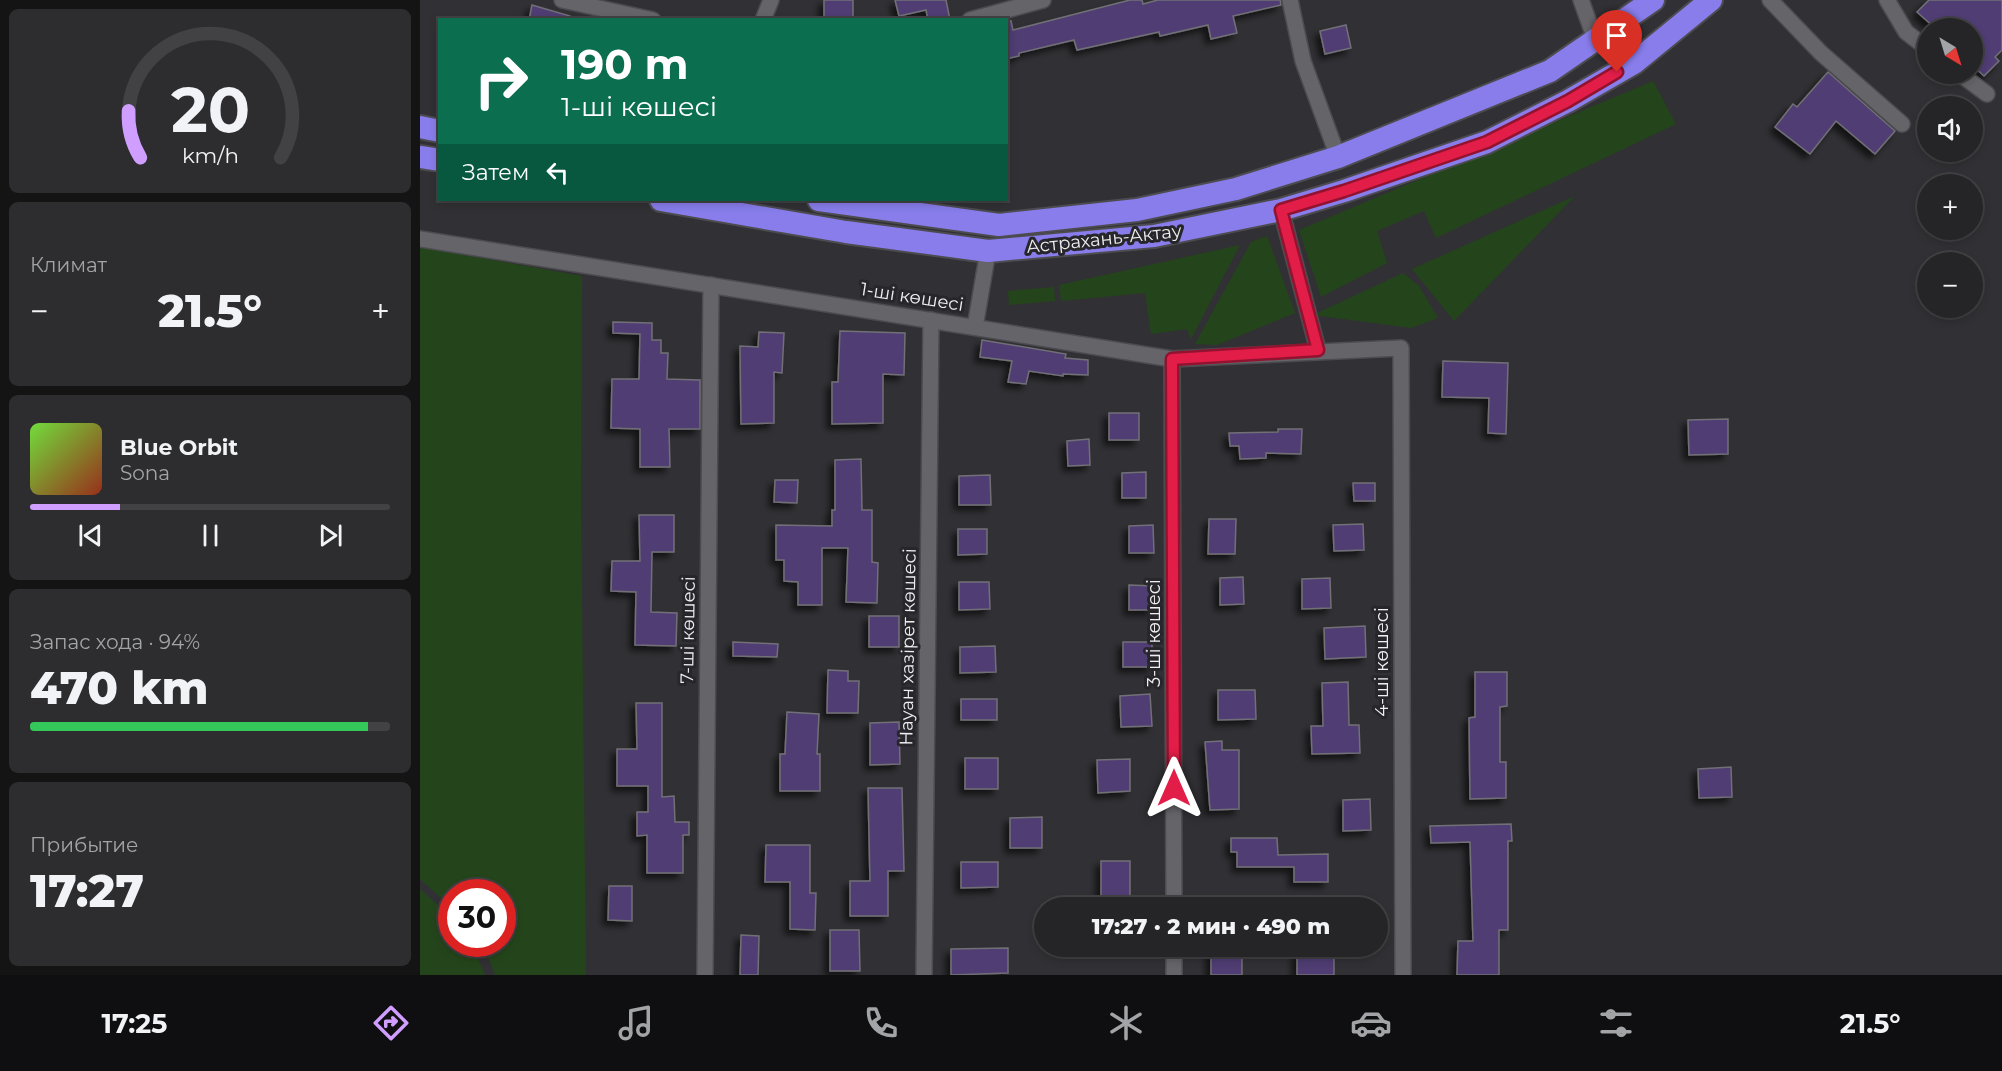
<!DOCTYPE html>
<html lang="ru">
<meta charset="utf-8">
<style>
:root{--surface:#252427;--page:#2d2c2f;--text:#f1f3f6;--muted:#a3a4a7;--line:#424144;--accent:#cf9eff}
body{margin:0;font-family:Montserrat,sans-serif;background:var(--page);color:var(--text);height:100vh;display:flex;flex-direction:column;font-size:22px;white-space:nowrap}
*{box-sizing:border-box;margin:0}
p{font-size:20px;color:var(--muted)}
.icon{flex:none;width:33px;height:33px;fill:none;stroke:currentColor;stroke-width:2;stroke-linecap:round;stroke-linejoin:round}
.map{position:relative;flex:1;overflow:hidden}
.sheet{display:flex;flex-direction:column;gap:9px;padding:9px;background:#141415;width:420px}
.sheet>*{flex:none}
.top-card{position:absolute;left:18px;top:18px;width:570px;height:183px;border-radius:0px;box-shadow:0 3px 9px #0003,0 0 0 2px var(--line);background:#0b6e4f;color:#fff;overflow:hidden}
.needle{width:39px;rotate:142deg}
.tools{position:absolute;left:1497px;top:18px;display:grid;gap:12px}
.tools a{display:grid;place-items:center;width:66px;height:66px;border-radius:50%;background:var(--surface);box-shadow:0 3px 9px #0003,0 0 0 2px var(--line);font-size:30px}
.speed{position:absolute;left:18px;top:879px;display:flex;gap:12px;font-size:30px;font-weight:700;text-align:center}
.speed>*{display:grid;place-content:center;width:78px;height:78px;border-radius:50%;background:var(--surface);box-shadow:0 3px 9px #0003,0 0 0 2px var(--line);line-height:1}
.speed .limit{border:9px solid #d22;background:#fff;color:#111}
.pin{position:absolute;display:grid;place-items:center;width:51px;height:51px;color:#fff;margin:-62px -26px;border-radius:50% 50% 50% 0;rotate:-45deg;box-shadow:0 0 6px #0007}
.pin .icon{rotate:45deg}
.me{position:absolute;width:66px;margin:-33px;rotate:0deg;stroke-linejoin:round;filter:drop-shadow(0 0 4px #0008)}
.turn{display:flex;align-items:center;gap:21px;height:126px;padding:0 24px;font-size:27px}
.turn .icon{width:78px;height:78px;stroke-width:2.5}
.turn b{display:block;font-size:42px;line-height:51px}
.then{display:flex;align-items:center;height:57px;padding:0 24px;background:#0003;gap:12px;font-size:22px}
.big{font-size:45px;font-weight:800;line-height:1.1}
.sheet .card{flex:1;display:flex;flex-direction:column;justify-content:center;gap:9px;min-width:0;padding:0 21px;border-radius:9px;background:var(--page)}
.sheet .dial{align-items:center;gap:0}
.dial svg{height:156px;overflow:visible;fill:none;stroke:var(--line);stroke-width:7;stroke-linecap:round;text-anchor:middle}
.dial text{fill:var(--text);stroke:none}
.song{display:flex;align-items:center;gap:18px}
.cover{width:72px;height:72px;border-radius:9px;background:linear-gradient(135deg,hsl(100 70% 55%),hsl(10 70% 35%))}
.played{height:6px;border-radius:3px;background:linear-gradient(90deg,var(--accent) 25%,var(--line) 25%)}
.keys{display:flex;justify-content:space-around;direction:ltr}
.heat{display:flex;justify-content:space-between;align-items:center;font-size:33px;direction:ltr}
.charge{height:9px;border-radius:4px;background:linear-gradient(90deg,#34c759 94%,var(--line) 0)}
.trip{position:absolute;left:614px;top:897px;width:354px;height:60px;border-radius:30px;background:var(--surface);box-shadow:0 3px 9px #0003,0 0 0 2px var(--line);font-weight:800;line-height:60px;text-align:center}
.tabs{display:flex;height:96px;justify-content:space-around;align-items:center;background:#0f0e10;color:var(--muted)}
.tabs .icon{width:42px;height:42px}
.tabs .active{color:var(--accent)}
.tabs b{font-size:27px;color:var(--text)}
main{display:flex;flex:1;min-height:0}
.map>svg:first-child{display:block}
.green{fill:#24451b}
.building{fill:#4f3c73;stroke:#717076;stroke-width:1.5;filter:url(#shadow)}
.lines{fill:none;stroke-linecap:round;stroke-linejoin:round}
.minor-casing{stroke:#4c4b4f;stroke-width:18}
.highway-casing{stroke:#4c4b4f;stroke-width:26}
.minor{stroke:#656469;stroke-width:15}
.highway{stroke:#887deb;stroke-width:22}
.route-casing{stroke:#92132f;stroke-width:15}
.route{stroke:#e11d48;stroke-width:10}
.labels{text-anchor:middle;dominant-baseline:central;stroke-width:6;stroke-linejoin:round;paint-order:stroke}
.street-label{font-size:18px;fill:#efeef1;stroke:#27262a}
</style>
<main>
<section class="sheet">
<div class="card dial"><svg viewBox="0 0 100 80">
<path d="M14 69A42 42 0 1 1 86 69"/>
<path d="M14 69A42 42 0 0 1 8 45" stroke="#cf9eff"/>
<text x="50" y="56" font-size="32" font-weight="700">20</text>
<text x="50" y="72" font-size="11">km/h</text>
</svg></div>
<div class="card"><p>Климат</p>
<div class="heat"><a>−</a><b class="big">21.5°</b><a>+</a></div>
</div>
<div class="card">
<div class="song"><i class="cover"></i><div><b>Blue Orbit</b><p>Sona</p></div></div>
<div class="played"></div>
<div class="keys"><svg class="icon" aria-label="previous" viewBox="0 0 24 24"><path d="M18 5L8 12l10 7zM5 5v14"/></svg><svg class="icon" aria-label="pause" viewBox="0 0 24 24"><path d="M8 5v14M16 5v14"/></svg><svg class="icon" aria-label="next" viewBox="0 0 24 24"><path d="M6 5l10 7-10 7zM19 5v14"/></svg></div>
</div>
<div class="card"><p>Запас хода · 94%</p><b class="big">470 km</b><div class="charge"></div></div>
<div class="card"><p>Прибытие</p><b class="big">17:27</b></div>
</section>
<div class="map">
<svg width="1582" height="975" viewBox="0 0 1582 975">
<defs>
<filter id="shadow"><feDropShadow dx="-5" dy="5" stdDeviation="3" flood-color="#0009"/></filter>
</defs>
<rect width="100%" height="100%" fill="#313034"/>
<!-- green -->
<g class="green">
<polygon points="1233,81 1256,124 1016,238 1004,211 957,231 967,263 901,297 879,230"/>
<polygon points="1155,196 1034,321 992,269"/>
<polygon points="847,236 875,313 797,345 775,344 831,242"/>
<polygon points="820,245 771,339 767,329 731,334 725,293 641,301 639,285"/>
<polygon points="0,247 162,276 161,504 166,975 75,975 63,944 82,944 82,892 32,892 31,907 0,879"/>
<polygon points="983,273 999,286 1018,318 991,328 893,315"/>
<polygon points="634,287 635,301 589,305 588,291"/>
<polygon points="0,889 31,917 32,944 52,944 65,975 0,975"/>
</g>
<!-- building -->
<g class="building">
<rect x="404" y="0" width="29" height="20"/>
<polygon points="475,0 526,0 530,20 508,20 506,10 479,16"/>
<polygon points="710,0 722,0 723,4 738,0 860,0 861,5 813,16 817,33 791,39 788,25 740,36 739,32 657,50 654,40 599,53 599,56 586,59 586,22 591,21 593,30"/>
<polygon points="1509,0 1582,0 1582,50 1575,57 1579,61 1564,76 1552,65 1552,28 1515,28 1497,12"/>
<polygon points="112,5 150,16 150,20 109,20"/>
<polygon points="926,25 931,48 905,54 900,31"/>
<polygon points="1408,72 1475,131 1455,154 1416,121 1390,154 1355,127 1373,104 1377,107"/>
<polygon points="193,322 232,323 232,340 241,340 241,353 248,353 247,379 280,380 280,429 249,429 250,467 220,467 220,429 191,428 192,379 219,379 220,334 193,333"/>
<polygon points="420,331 485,333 484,375 463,374 463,423 412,424 412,382 418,382"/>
<polygon points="339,332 364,333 362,373 354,372 354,423 321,424 320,346 338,347"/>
<polygon points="562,340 646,354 645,358 668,360 668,375 643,374 643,376 609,371 606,384 588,382 592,361 560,357"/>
<polygon points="1023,361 1088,363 1086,434 1068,433 1069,398 1022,397"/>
<rect x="689" y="413" width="30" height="27"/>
<polygon points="1308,419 1308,454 1269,455 1268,420"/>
<polygon points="858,429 882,429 881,454 846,453 846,458 820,459 819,446 810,446 809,433 858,432"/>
<polygon points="669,439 670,465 648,466 647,441"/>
<polygon points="441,459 442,510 452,510 452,562 458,563 457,603 426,602 428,548 402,548 402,605 378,605 378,582 364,581 364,560 356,560 356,525 412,526 412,510 415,510 415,460"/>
<polygon points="726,472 726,498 702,498 702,473"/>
<polygon points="570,475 571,505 539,505 539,476"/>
<polygon points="355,480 378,480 377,503 354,502"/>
<polygon points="933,483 955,483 955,501 934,501"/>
<polygon points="219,515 254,515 254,552 232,552 231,612 257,613 256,646 215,645 216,592 191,591 192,561 220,561"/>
<polygon points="789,519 816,519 815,554 788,554"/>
<polygon points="943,524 944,550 914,551 913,525"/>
<polygon points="733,525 734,553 709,553 709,526"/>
<polygon points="538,529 567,529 567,554 538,555"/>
<polygon points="823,577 824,604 800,605 800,578"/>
<polygon points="910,578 911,608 882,609 882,579"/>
<polygon points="539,582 569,582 570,609 539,610"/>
<polygon points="709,585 734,586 733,610 709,610"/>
<rect x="449" y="616" width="30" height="31"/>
<polygon points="945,626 946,657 905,659 904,628"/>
<polygon points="313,642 358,644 357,657 313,656"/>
<rect x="703" y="642" width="29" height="25"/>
<polygon points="575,646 576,672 540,673 540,647"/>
<polygon points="408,670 428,671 428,681 439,681 438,713 407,713"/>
<polygon points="1055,672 1087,672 1087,706 1080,707 1080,762 1086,762 1086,798 1050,799 1049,718 1055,717"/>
<polygon points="928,682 929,725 939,725 940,753 892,754 891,726 903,726 902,683"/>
<polygon points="798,690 835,690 836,719 798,720"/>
<polygon points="730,694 732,726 701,727 700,696"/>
<rect x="541" y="699" width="36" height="21"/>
<polygon points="216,703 242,703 242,797 254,796 255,822 269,822 269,835 263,835 263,873 227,873 227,835 217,836 217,812 228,812 228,786 197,786 197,749 217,749"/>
<polygon points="367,712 399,714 397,754 400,754 400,791 360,791 360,754 365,754"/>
<polygon points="479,722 480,764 450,765 450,723"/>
<polygon points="802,741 802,750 819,750 819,809 790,810 785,742"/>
<rect x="545" y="758" width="33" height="31"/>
<polygon points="710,759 710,791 678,793 677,760"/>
<polygon points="1311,767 1312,797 1279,798 1278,769"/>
<polygon points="448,788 482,788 484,871 468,871 468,916 430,916 430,881 450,881"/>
<polygon points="950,799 951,830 923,831 923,800"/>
<polygon points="622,817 622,848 590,848 590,818"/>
<polygon points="1091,824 1092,841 1088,841 1088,930 1079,930 1079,975 1037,975 1038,941 1053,941 1050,842 1011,843 1010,826"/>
<polygon points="811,838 857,838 858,855 908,854 908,882 874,882 874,867 817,867 817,852 811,852"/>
<polygon points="346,845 390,845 390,893 396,893 395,930 370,929 370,882 345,882"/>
<rect x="681" y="861" width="29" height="46"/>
<polygon points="541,862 578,862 578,887 541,888"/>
<polygon points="189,886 212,886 212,921 188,920"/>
<polygon points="410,930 439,930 440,971 410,971"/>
<polygon points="321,935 339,936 338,975 320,975"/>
<polygon points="588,948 588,973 531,975 531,949"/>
<polygon points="822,948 822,975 791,975 791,949"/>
<polygon points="914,950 914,975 877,975 877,951"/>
</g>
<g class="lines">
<!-- minor casing -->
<g class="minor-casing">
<g id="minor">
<polyline points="142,0 233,20"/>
<polyline points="870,0 883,61 918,157"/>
<polyline points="1161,0 1176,42"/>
<polyline points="1350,0 1401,53 1482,124"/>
<polyline points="1467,0 1486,32 1508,49"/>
<polyline points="343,20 351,0"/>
<polyline points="550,20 623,0"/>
<polyline points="1540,74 1567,94"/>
<polyline points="861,210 898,350"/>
<polyline points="0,239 752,359 981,348 983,975"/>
<polyline points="555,327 568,251"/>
<polyline points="752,359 754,908"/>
<polyline points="754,946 754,975"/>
<polyline points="285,975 291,285"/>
<polyline points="504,975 511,320"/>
</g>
</g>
<!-- highway casing -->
<g class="highway-casing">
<g id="highway">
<polyline points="0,127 20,131"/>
<polyline points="0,157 20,160"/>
<polyline points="241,200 426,232 568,251 734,236 861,210 924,191 1067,142 1148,101 1214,63 1291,0"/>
<polyline points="399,200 579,225 717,210 816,189 918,157 1130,71 1233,0"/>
</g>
</g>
<!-- minor -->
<use href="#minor" class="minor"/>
<!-- highway -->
<use href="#highway" class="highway"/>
</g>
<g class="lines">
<!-- route casing -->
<g class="route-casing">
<polyline id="route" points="754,788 752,359 898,350 861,210 924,191 1067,142 1148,101 1197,72"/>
</g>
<!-- route -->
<use href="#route" class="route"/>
</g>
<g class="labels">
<!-- street labels -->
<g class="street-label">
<text transform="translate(684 239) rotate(-6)">Астрахань-Актау</text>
<text transform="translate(492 297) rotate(9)">1-шi көшесі</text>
<text transform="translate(268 630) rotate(-89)">7-шi көшесі</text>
<text transform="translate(734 633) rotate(-90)">3-шi көшесі</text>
<text transform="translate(488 647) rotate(-89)">Науан хазірет көшесі</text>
<text transform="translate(962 662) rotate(-90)">4-шi көшесі</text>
</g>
</g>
</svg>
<div class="tools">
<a><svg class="needle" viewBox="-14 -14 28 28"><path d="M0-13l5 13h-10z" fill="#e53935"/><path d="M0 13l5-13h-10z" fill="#a3a4a7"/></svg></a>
<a><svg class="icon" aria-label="sound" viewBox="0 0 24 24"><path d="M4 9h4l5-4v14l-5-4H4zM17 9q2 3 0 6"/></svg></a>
<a>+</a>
<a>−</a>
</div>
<div class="speed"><div class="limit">30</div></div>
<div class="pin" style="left:1197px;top:72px;background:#d93025"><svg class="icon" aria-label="arrive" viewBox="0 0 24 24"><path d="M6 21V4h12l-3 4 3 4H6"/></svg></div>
<svg class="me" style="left:754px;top:788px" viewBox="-20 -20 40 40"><path d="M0-17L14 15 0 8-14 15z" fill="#e11d48" stroke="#fff" stroke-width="4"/></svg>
<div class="trip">17:27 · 2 мин · 490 m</div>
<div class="top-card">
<div class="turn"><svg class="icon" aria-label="right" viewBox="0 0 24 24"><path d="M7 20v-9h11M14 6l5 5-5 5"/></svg><div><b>190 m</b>1-шi көшесі</div></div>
<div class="then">Затем<svg class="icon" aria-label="left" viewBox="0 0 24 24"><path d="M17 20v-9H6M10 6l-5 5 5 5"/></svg></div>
</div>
</div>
</main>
<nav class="tabs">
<b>17:25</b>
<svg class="icon active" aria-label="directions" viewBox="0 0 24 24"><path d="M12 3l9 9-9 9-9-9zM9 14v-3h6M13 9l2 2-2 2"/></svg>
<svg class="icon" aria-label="music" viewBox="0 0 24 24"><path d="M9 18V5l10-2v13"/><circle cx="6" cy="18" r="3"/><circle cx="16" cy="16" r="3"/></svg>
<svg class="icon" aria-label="phone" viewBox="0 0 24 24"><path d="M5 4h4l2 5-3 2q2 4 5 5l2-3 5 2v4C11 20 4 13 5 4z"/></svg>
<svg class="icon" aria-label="climate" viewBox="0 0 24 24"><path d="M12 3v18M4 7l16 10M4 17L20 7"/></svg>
<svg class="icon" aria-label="car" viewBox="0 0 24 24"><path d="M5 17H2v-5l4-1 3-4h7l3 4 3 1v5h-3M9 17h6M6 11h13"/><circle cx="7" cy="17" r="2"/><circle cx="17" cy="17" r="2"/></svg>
<svg class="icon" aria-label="filters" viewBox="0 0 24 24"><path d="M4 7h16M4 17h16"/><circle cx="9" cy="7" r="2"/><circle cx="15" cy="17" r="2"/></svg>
<b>21.5°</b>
</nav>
